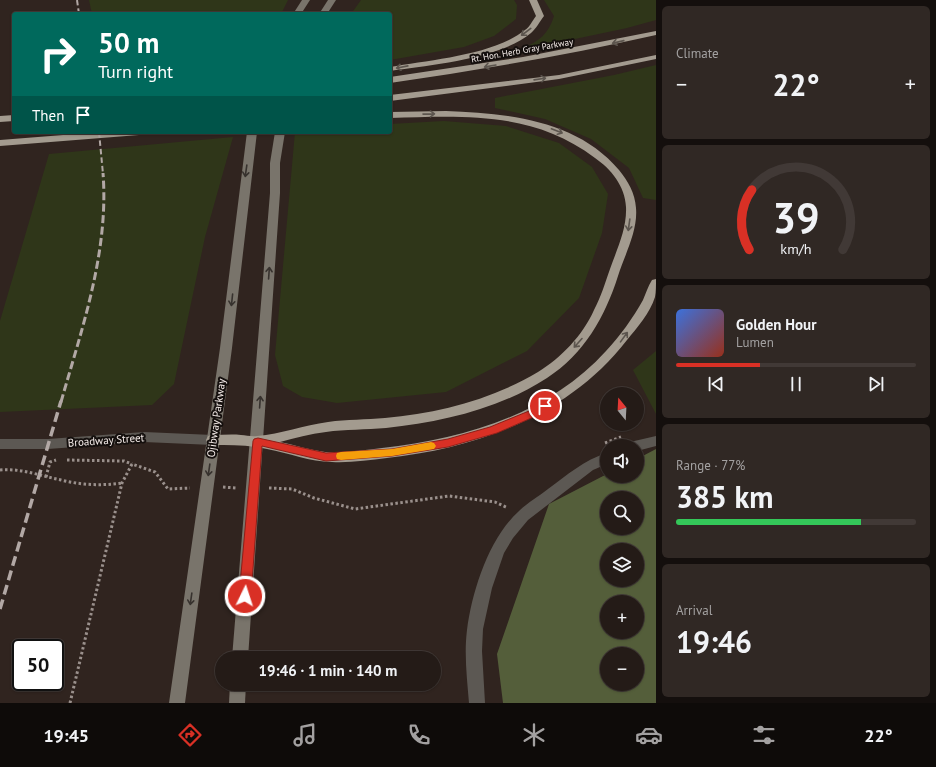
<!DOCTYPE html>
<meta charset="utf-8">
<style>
:root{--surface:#241b17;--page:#302824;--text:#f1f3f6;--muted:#a3a1a1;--line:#413936;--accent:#d93025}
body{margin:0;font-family:"PT Sans",sans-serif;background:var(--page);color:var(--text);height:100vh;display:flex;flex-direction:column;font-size:15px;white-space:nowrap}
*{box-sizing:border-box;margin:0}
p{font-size:13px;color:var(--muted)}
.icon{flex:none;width:22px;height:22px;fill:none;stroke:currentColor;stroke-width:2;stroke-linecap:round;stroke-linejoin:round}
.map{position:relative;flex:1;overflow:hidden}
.drawer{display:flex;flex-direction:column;gap:6px;padding:6px;background:#140f0d;width:280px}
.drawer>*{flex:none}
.hud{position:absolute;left:12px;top:12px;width:380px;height:122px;border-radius:4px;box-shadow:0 1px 3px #0004,0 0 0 1px var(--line);background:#00695c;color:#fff;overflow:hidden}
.needle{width:26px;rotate:342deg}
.tools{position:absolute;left:600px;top:387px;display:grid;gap:8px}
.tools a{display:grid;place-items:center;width:44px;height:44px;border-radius:50%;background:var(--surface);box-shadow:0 1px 3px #0004,0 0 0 1px var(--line);font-size:20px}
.speed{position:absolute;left:12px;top:639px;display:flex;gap:8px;font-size:20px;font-weight:700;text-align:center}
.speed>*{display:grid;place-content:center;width:52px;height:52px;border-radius:50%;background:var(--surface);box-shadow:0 1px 3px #0004,0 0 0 1px var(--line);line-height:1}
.speed .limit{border:2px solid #111;border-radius:6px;background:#fff;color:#111}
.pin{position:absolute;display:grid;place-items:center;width:34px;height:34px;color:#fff;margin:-17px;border:2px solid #fff;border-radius:50%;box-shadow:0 1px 4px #0007}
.me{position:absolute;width:44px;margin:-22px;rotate:4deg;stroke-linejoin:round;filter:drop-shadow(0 0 3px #0008)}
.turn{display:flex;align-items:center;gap:14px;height:84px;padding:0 20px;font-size:18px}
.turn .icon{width:52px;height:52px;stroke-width:2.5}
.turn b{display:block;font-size:28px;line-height:34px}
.then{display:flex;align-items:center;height:38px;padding:0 20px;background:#0003;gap:8px;font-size:15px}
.big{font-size:30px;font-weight:800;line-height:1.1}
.drawer .card{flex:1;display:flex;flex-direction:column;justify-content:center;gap:6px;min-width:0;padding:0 14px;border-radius:6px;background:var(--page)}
.drawer .dial{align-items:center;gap:0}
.dial svg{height:104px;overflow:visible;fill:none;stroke:var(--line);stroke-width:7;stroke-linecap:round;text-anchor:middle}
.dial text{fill:var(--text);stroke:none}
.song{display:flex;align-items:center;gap:12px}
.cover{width:48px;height:48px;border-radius:6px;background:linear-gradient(135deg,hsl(220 70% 55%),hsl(10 70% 35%))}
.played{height:4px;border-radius:2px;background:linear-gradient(90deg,var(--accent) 35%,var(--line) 35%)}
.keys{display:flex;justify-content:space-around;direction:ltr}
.heat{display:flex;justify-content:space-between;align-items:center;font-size:22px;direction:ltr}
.charge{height:6px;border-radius:3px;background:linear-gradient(90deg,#34c759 77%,var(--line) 0)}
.trip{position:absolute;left:215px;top:651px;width:226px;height:40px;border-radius:20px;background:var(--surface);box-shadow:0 1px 3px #0004,0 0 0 1px var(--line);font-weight:800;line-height:40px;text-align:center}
.tab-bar{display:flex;height:64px;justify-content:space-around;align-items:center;background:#0e0b09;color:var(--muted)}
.tab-bar .icon{width:28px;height:28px}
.tab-bar .active{color:var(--accent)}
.tab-bar b{font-size:18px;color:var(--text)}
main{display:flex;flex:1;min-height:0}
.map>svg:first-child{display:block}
.green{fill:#2f3619}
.forest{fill:#545e3a;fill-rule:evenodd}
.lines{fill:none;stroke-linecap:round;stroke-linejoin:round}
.path{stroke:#9a908c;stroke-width:3;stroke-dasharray:2.5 2.5;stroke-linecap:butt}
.street{fill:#5c5853;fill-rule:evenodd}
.secondary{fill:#79746b;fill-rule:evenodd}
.highway{fill:#a39b8f;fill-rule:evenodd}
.rail-far2{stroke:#b2a8a5;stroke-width:2;stroke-dasharray:5.5 3;stroke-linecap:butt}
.rail-far1{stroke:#b2a8a5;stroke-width:3;stroke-dasharray:8 3.5;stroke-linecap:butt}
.rail{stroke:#b2a8a5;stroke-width:3.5;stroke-dasharray:10 5;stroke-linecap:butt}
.oneway{stroke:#5c554e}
.oneway2{stroke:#37322e}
.route{fill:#d93025;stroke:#8d1f18}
.slow{fill:#f59e0b}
.labels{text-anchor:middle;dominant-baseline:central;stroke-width:4;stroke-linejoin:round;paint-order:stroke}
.far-street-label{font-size:9px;fill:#f7eeeb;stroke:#140f0d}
.street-label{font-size:11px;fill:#f7eeeb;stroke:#140f0d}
</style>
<main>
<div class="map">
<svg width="656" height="703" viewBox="0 0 656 703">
<rect width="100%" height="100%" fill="#30241f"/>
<!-- green -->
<g class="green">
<polygon points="89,0 288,0 281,14 92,14"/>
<polygon points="361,0 514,0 517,5 516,19 494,36 464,47 390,60 390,14 351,14"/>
<path d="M544 0H656V20L627 28 518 51C537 41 547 38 554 16Z"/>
<polygon points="656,65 656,200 643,198 629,168 591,139 545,119 495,108 495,98 614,75"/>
<polygon points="444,121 506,126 559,143 592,167 608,194 602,233 579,298 527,351 446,392 337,403 302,397 283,386 275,355 295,132 390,132 390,124"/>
<polygon points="233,137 205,237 174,384 152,405 0,412 0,321 49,154"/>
<polygon points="656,351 656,414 633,370"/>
</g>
<!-- forest -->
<path class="forest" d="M656 449V703H503L497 654 549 504 607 474V476H637V459ZM607 498H637V528H607ZM607 550H637V580H607ZM607 602H637V632H607ZM607 654H637V684H607Z"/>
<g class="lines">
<!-- path -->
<g class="path">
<polyline points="605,443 621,437"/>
<polyline points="67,460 124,461 132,464"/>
<path d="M0 470C21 468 41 476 61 480 81 485 101 486 122 483"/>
<polyline points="46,477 50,462 56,460"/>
<polyline points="223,487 236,488"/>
<polyline points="269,488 292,489 314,498 355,509 449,496 495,502 508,508"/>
<polyline points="70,703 122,483 132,464 155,472 168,489 190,488"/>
</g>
<!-- street -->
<g class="street">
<polygon points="144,432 213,435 218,436 220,440 218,444 213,445 144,442 48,449 0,449 0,439 48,439"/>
<polygon points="656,436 656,446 637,451 637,446 628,446 630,442"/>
<path d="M607 453V464L593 470 528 520 513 538 504 553 492 588 483 629 482 651 485 703H469C467 679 464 654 467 630 472 591 489 538 519 511 527 503 538 497 548 489 567 475 584 460 607 453Z"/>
</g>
<!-- secondary -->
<g class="secondary">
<polygon points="302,0 310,0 301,14 293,14"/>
<polygon points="328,0 336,0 327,14 319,14"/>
<polygon points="247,132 257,132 232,348 185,703 169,703 220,348"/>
<polygon points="275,132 285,132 280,163 280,193 248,658 232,658 270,193 270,163"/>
<polygon points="230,684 246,684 245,703 229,703"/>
</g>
<!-- highway -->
<g class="highway">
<path d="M529 0H537L544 16C540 21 536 29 531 33 501 59 429 65 390 71V67C429 60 494 55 525 30 530 27 532 21 536 16Z"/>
<path d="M656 31V35C568 55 479 70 390 83V77L523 57Z"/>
<polygon points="656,55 656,59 559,79 390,101 390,95 559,75"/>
<path d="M446 111C507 113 577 120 619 170 628 181 635 193 636 208 638 231 625 254 618 276 605 317 584 354 547 378 499 409 442 422 386 428 366 430 345 429 326 432 310 434 295 438 280 442 295 445 310 450 325 452 344 453 364 450 382 448 464 439 549 414 606 351 620 336 633 318 643 300 646 293 648 286 652 280L656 279C656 285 656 292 655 297 650 313 637 328 627 340 569 415 478 448 387 458 369 460 350 463 332 462 310 462 289 453 267 449 249 445 231 445 213 445L208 444 206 440 208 436 213 435C222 435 232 434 241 435 246 435 252 437 257 436 281 434 304 425 328 422 347 419 366 420 385 418 438 413 491 400 538 372 561 358 583 335 594 310 601 297 605 283 610 269 617 249 627 229 626 207 625 186 611 169 595 158 533 111 464 116 390 118V112Z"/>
<polygon points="14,115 14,121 0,122 0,116"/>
<polygon points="101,132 144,132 139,135 0,146 0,140"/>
</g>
<!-- rail-far2 -->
<g class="rail-far2">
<polyline points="77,0 79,14"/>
<polyline points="99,132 103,174"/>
</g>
<!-- rail-far1 -->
<path class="rail-far1" d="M61 402C82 328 109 252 103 173"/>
<!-- rail -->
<polyline class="rail" points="0,609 61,401"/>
</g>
<!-- one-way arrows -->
<defs><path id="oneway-shaft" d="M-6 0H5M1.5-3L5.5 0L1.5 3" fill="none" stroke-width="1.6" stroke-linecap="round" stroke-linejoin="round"/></defs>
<g class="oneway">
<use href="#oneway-shaft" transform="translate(526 32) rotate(143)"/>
<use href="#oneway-shaft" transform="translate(618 42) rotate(167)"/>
<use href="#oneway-shaft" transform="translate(490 66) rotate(170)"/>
<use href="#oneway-shaft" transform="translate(402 67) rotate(169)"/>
<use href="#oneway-shaft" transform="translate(540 79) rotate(-8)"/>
<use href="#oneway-shaft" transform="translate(429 114) rotate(-1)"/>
<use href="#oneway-shaft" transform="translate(557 131) rotate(21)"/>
<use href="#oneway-shaft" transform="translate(629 225) rotate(98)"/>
<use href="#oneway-shaft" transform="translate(624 337) rotate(-54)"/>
<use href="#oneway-shaft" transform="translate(578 343) rotate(132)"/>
</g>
<g class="oneway2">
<use href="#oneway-shaft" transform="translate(246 171) rotate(98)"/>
<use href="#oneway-shaft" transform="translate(269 273) rotate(-86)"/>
<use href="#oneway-shaft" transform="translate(232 300) rotate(96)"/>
<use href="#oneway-shaft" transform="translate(260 402) rotate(-86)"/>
<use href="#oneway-shaft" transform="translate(209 470) rotate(98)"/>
<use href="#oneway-shaft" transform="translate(191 599) rotate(98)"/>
</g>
<!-- route -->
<polygon class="route" points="545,402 548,403 550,406 536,416 497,433 448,447 392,456 326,461 262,446 251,596 249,600 245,601 241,600 239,596 253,441 254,439 258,438 326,453 392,449 448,439 490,427 529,411"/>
<!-- slow -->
<polygon class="slow" points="431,442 434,443 436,446 434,449 392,456 341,460 337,459 336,456 337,453 341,452 392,449"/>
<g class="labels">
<!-- far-street labels -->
<g class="far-street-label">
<text transform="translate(522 50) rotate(-10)">Rt. Hon. Herb Gray Parkway</text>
</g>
<!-- street labels -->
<g class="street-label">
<text transform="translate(216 418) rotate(-82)">Ojibway Parkway</text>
<text transform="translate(106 440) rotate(-4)">Broadway Street</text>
</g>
</g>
</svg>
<div class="tools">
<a><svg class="needle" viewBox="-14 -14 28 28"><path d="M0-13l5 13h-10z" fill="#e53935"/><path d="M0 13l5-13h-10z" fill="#a3a1a1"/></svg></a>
<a><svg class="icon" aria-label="sound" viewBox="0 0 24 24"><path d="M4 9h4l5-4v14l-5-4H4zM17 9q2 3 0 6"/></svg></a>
<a><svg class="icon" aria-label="search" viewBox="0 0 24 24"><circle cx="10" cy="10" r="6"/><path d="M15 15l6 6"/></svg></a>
<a><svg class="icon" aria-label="layers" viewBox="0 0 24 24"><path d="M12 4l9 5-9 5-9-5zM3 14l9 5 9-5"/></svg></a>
<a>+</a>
<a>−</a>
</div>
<div class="speed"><div class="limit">50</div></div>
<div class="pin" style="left:545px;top:406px;background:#d93025"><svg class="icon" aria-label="arrive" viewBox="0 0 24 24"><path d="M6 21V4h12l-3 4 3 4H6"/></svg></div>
<svg class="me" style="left:245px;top:596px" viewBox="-20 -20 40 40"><circle r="17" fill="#d93025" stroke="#fff" stroke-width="3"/><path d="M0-11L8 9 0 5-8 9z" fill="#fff"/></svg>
<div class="trip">19:46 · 1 min · 140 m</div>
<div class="hud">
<div class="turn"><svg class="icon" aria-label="right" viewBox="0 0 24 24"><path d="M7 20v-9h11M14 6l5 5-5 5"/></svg><div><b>50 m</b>Turn right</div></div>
<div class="then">Then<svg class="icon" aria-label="arrive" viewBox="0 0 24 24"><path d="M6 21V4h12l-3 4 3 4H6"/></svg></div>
</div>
</div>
<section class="drawer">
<div class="card"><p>Climate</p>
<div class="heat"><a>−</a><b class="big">22°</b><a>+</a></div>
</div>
<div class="card dial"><svg viewBox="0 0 100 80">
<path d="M14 69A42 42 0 1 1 86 69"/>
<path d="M14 69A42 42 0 0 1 16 23" stroke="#d93025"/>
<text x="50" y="56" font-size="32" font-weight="700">39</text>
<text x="50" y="72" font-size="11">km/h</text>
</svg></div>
<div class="card">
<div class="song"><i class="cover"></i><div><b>Golden Hour</b><p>Lumen</p></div></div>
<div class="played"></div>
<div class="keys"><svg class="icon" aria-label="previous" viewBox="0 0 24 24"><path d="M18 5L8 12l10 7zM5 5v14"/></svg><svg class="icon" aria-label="pause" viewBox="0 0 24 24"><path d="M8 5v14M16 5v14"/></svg><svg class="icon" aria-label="next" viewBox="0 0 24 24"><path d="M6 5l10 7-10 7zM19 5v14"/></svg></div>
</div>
<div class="card"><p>Range · 77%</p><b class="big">385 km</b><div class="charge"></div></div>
<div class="card"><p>Arrival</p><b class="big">19:46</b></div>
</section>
</main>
<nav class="tab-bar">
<b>19:45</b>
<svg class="icon active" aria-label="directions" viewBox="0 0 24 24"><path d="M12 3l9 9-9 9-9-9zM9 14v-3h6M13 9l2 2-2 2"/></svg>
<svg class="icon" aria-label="music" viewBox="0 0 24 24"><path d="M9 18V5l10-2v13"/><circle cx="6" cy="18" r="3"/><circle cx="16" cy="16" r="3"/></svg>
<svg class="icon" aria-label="phone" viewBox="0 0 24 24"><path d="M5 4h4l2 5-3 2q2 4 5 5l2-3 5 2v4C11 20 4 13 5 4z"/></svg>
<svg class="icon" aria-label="climate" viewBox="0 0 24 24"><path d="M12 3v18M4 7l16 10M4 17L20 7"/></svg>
<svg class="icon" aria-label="car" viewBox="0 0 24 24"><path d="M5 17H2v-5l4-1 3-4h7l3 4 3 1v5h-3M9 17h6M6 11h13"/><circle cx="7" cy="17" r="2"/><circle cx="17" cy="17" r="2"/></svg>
<svg class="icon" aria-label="filters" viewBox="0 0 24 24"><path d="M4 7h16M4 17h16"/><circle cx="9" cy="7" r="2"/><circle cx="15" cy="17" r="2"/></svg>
<b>22°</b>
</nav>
